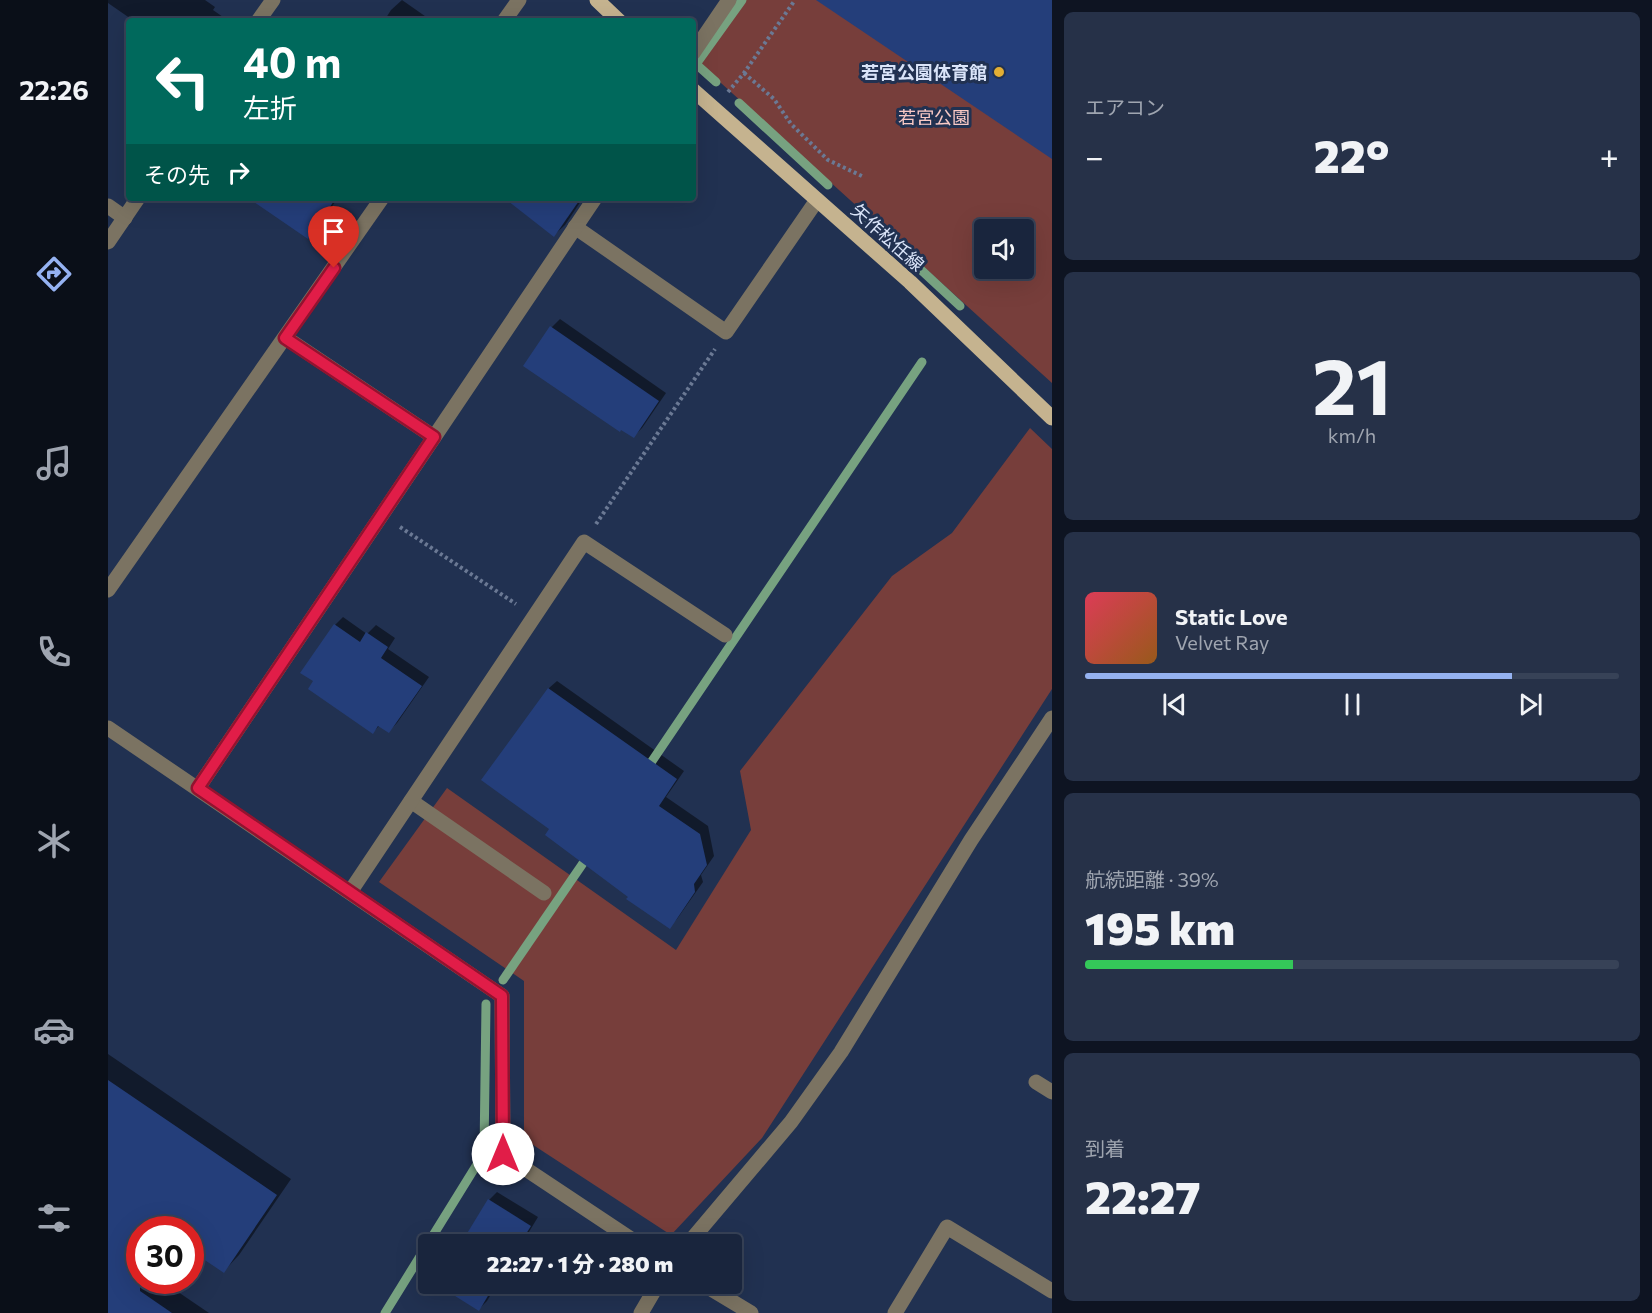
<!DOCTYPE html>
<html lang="ja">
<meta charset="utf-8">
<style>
:root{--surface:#19253d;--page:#263148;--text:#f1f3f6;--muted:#9fa5b0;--line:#374257;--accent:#95b2f1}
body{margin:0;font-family:Commissioner,"Noto Sans JP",sans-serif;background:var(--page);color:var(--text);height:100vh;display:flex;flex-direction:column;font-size:22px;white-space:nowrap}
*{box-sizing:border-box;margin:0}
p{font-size:20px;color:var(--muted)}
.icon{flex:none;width:33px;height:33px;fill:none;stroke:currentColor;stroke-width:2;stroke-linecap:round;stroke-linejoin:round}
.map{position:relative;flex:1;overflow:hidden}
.panel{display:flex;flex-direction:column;gap:12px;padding:12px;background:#0e1422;width:600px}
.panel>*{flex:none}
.top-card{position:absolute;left:18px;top:18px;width:570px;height:183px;border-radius:6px;box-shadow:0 6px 24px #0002,0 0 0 2px var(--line);background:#00695c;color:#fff;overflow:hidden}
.fabs{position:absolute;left:866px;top:219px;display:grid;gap:12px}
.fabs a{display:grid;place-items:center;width:60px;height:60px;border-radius:6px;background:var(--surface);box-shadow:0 6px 24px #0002,0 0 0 2px var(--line);font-size:30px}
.speed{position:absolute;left:18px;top:1216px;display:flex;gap:12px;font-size:30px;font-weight:700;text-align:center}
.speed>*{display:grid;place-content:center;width:78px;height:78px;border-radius:50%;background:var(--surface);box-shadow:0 6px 24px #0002,0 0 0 2px var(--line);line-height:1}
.speed .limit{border:9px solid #d22;background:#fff;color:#111}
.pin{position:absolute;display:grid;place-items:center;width:51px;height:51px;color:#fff;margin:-62px -26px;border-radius:50% 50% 50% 0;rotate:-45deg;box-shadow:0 0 6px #0007}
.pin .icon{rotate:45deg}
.me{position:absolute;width:66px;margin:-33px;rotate:0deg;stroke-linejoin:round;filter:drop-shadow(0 0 4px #0008)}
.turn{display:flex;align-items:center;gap:21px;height:126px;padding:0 18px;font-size:27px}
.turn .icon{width:78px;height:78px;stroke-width:2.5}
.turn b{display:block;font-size:42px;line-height:51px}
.then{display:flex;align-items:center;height:57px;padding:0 18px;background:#0003;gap:12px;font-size:22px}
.big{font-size:45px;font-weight:800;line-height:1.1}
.panel .tile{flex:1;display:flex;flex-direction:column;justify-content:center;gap:9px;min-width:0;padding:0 21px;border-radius:9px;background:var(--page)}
.panel .dial{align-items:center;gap:0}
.dial b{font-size:78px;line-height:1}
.song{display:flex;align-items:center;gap:18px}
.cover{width:72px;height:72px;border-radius:9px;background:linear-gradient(135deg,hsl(350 70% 55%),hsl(30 70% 35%))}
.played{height:6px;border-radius:3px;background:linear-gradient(90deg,var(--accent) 80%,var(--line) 80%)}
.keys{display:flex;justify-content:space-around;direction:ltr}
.heat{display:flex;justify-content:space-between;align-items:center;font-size:33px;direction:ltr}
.charge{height:9px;border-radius:4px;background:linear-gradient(90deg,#34c759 39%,var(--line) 0)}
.trip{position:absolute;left:310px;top:1234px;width:324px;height:60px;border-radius:6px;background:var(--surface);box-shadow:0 6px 24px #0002,0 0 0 2px var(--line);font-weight:800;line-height:60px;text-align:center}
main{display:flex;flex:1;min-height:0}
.menu{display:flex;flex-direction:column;width:108px;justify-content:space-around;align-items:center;background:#0a0f18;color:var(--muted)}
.menu .icon{width:42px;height:42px}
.menu .selected{color:var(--accent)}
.menu b{font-size:27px;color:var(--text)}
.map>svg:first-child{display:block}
.green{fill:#773e3b;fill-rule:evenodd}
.shadow{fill:#0007}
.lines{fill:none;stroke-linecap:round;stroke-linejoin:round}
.stream{stroke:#77a280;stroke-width:9}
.building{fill:#243e7a}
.path{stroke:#6b7994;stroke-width:4;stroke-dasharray:3 3;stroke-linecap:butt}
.minor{stroke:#7b7362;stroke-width:15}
.major{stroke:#c5b38f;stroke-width:15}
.route-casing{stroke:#92132f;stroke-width:15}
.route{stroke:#e11d48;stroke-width:10}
.poi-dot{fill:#e3ae34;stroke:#213151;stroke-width:2}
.labels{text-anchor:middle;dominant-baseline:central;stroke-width:6;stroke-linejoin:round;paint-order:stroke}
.poi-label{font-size:18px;font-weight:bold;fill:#dae4f9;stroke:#213151;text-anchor:end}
.park-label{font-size:18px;fill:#f9c9c5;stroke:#213151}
.street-label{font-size:18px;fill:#dae4f9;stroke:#213151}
</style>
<main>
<nav class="menu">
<b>22:26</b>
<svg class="icon selected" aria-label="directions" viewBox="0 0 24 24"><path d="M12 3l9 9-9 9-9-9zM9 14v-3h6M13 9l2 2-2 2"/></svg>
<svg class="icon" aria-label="music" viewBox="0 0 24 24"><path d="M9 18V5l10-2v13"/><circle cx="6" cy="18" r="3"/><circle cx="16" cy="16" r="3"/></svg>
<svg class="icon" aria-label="phone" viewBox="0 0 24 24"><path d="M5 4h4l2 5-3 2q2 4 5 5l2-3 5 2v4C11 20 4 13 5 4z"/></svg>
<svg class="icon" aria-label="climate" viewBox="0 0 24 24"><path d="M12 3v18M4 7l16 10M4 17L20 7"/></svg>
<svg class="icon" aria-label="car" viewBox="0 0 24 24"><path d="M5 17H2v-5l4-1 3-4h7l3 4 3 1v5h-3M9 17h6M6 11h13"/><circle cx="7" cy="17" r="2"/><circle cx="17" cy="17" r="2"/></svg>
<svg class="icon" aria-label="filters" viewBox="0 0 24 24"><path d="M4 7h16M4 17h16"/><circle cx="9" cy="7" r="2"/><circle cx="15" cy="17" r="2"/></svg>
</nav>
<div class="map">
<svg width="944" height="1313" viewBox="0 0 944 1313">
<rect width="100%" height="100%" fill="#213151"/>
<!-- green -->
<g class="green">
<path d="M637 0H944V383L592 64ZM876 230H915V268H876Z"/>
<polygon points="922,428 944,449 944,689 654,1138 563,1235 416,1139 416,981 271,882 339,788 568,950 643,830 632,771 784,576 844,533"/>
</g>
<!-- shadow -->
<g class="shadow">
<polygon points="0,0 97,0 107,7 105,10 115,17 112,21 26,21 0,3"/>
<polygon points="294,0 324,21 276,21 283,10"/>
<polygon points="143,198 230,198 210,226 199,237"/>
<polygon points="398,198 475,198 457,225 446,235"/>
<polygon points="452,319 558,393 534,428 526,436 417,365 444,327"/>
<polygon points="235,617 259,634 268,625 287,638 280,649 321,677 289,723 281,731 272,725 265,732 207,681 227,625"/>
<polygon points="449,681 576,771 558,797 600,826 606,856 593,875 595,882 569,919 561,927 522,896 444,829 375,780 441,688"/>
<polygon points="0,1054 183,1179 131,1255 116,1271 82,1230 32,1230 32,1281 54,1281 101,1313 0,1313"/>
<polygon points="389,1192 430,1217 413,1245 354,1245 381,1200"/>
<polygon points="330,1284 389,1284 379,1301 371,1309"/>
</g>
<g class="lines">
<!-- stream -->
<g class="stream">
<polyline points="608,82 588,64 634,0"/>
<polyline points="631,103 720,185"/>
<polyline points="757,218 852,306"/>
<polyline points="538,770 814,362"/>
<polyline points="395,980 482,853"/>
<polyline points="277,1313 376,1153 378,1004"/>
</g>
</g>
<!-- building -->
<g class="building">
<polygon points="708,0 944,0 944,159"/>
<polygon points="140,198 228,198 200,239"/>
<polygon points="396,198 473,198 446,237"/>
<polygon points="442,326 551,401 526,438 513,430 512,432 415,366"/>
<polygon points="226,624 252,642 258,632 280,647 273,658 314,686 281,733 270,726 265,734 200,689 205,681 192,673"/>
<polygon points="440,688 569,779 551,806 592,834 599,865 586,884 587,892 562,929 518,899 520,897 437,835 441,829 373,780"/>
<polygon points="0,1080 169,1195 116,1273 82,1250 82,1230 32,1230 32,1291 64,1313 0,1313"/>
<polygon points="380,1199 423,1226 411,1245 352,1245"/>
<polygon points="328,1284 387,1284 371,1311"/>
</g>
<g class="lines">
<!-- path -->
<g class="path">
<polyline points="636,73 666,99 683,124 720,160 756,177"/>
<polyline points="620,92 636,73 687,0"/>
<polyline points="488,524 607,349"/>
<polyline points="292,527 408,604"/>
</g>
<!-- minor -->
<g class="minor">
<polyline points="150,21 165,0"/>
<polyline points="396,21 411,0"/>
<polyline points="585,53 621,0"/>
<polyline points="0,206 17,218"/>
<polyline points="467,227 618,332 709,200"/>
<polyline points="0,242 30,198"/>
<polyline points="178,338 326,437"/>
<polyline points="0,590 274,198"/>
<polyline points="0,728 394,996 395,1154 532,1245"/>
<polyline points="90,788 487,198"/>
<polyline points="303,801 436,893"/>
<polyline points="242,892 476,542 617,635"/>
<polyline points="928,1082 944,1092"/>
<polyline points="579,1245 683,1122 733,1052 863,840 944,718"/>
<polyline points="595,1284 643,1313"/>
<polyline points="533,1313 550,1284"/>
<polyline points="787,1313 839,1227 944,1291"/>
</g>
<!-- major -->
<g class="major">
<polyline points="489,0 511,21"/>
<polyline points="585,90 802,282 944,418"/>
</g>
</g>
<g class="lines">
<!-- route casing -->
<g class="route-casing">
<polyline id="route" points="226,268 177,338 326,437 90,788 394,996 395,1154"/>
</g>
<!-- route -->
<use href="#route" class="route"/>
</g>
<!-- markers -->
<circle class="poi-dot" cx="891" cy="72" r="6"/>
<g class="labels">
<!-- poi labels -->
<g class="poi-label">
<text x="879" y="72">若宮公園体育館</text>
</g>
<!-- park labels -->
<g class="park-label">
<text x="826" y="117">若宮公園</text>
</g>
<!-- street labels -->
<g class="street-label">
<text transform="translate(780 237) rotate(42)">矢作松任線</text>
</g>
</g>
</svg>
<div class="fabs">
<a><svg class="icon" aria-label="sound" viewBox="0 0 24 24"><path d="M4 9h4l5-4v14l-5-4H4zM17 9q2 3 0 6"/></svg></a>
</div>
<div class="speed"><div class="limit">30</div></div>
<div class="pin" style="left:226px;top:268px;background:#d93025"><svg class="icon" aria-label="arrive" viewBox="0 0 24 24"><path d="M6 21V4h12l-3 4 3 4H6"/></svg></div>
<svg class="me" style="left:395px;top:1154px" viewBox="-20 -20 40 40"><circle r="19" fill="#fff"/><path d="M0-13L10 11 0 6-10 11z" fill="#e11d48"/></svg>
<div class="trip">22:27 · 1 分 · 280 m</div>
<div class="top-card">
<div class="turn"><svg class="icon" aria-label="left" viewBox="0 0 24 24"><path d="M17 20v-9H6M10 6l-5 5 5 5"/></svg><div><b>40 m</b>左折</div></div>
<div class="then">その先<svg class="icon" aria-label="right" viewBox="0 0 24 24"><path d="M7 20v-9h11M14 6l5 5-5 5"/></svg></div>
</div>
</div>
<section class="panel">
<div class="tile"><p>エアコン</p>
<div class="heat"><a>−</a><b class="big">22°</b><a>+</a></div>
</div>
<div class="tile dial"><b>21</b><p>km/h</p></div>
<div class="tile">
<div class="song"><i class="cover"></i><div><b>Static Love</b><p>Velvet Ray</p></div></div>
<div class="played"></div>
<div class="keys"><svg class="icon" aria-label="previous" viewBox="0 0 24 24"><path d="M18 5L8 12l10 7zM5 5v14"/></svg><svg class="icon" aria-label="pause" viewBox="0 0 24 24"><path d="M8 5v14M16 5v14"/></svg><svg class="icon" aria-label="next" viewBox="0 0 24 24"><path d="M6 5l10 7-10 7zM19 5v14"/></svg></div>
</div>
<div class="tile"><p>航続距離 · 39%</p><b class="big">195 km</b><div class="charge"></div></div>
<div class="tile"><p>到着</p><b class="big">22:27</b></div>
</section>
</main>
